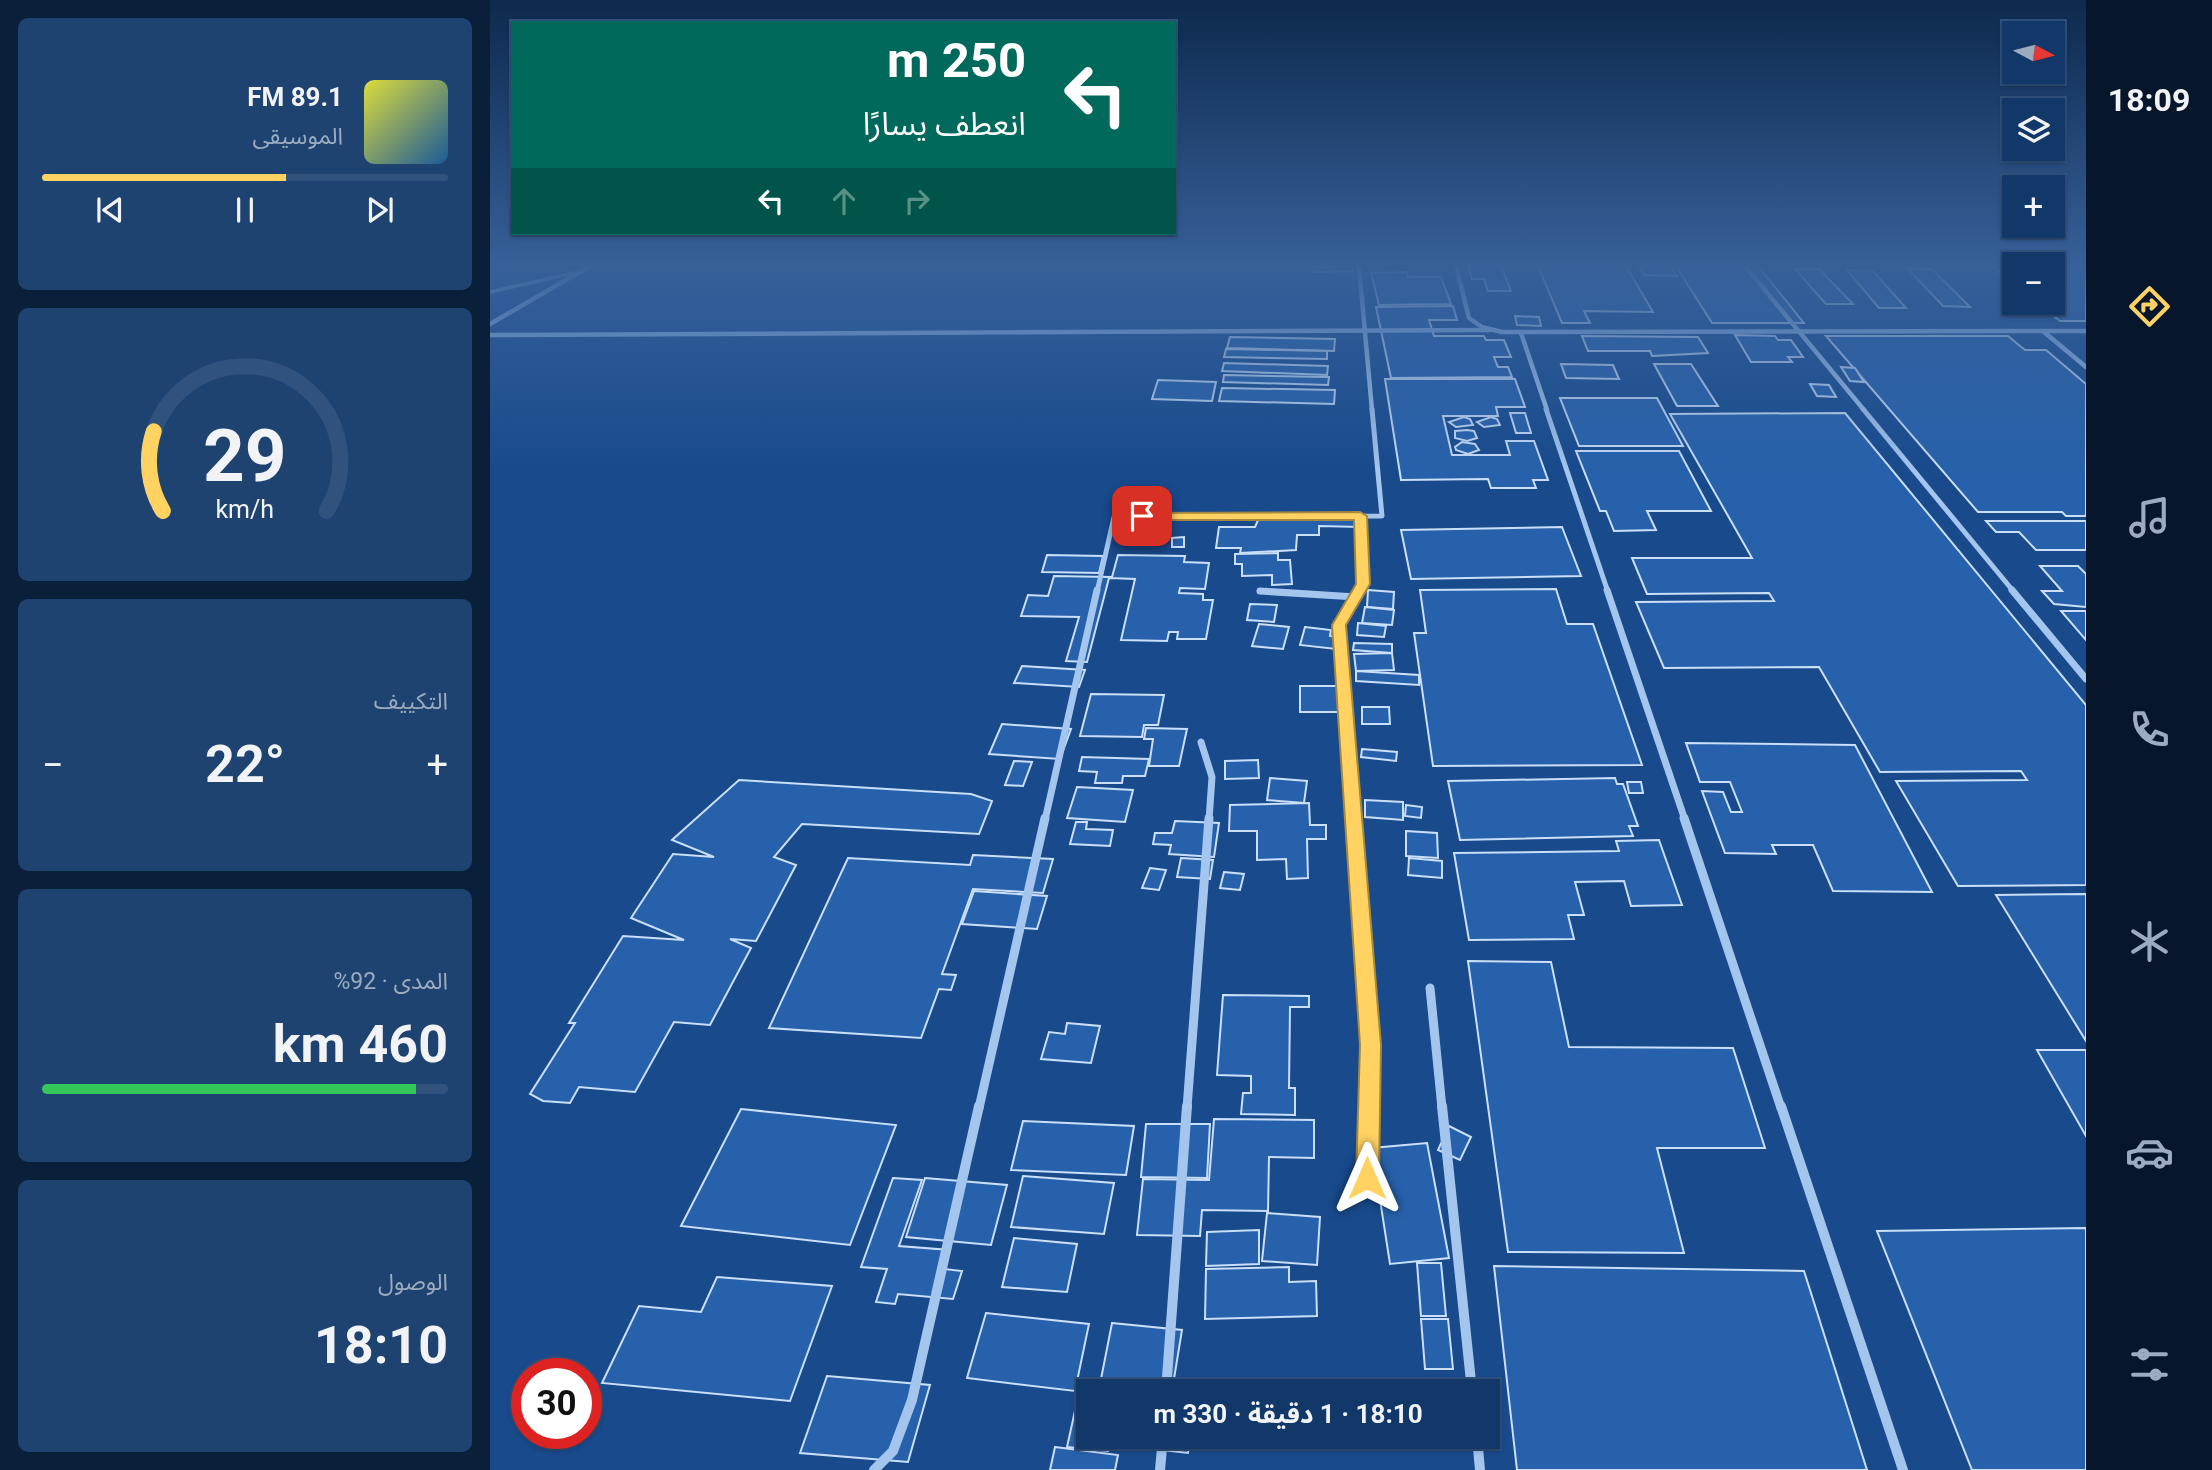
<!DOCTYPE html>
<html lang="ar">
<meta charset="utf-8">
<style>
:root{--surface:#123869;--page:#1f4371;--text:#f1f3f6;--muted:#9cacc0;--line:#31527d;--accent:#ffd261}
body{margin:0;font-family:Roboto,"Noto Sans Arabic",sans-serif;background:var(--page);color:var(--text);direction:rtl;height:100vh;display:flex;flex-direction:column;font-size:26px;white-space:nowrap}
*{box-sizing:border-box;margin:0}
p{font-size:23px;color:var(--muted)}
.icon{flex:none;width:38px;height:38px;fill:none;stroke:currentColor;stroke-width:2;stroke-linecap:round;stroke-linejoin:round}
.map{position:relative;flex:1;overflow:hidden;direction:ltr}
.side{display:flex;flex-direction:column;gap:18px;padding:18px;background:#0a1f3a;width:490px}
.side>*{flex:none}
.hud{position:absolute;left:21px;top:21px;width:665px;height:214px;border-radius:0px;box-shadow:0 2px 5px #0004,0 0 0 2px var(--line);direction:rtl;background:#00695c;color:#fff;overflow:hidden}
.needle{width:46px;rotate:97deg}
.tools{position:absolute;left:1512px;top:21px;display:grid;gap:14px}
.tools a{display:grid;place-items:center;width:63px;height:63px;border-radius:0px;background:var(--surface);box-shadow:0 2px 5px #0004,0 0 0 2px var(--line);font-size:35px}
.speed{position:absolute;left:21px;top:1358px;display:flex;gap:14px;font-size:35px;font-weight:700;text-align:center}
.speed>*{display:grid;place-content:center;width:91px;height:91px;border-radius:50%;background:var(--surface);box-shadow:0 2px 5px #0004,0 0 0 2px var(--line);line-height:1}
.speed .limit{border:10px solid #d22;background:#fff;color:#111}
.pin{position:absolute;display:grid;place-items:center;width:60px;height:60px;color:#fff;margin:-30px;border-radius:14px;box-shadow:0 4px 10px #0006}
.me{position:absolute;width:77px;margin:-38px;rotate:0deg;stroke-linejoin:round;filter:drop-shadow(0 0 5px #0008)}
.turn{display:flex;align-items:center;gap:24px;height:147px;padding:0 35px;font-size:32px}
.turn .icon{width:91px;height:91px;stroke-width:2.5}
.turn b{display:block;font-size:49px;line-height:60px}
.lanes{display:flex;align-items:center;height:66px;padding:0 35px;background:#0003;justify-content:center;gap:35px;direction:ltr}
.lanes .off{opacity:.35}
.big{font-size:52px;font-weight:700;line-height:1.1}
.side .tile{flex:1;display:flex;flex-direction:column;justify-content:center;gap:10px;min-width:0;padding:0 24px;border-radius:10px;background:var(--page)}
.side .dial{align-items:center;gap:0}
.dial svg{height:182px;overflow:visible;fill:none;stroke:var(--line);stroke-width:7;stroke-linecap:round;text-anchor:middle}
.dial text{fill:var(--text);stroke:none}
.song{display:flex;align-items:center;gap:21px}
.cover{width:84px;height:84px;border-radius:10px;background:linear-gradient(135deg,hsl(60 70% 55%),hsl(210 70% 35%))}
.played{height:7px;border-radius:4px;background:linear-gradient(90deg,var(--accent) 60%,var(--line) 60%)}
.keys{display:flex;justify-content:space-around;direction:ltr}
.heat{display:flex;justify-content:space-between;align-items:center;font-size:38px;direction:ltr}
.charge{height:10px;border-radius:5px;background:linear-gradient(90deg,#34c759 92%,var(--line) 0)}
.trip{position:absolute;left:586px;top:1379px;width:424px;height:70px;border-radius:0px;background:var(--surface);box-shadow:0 2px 5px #0004,0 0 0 2px var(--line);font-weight:700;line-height:70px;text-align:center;direction:rtl}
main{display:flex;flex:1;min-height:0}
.menu{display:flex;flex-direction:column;width:126px;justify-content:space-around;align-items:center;background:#07162a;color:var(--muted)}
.menu .icon{width:49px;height:49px}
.menu .on{color:var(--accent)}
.menu b{font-size:32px;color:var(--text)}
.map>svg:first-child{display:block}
.building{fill:#2761ab;stroke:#c9dffa;stroke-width:2}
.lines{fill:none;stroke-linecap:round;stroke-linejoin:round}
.service{stroke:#a3c5ee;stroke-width:3.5}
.minor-far4{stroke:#a3c5ee;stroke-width:4.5}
.minor-far3{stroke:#a3c5ee;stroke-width:5}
.minor-far2{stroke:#a3c5ee;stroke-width:7}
.minor-far1{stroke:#a3c5ee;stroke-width:9}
.minor{stroke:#a3c5ee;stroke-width:10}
.route{fill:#ffd261;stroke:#a6883f;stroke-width:2}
</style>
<main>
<nav class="menu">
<b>18:09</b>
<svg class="icon on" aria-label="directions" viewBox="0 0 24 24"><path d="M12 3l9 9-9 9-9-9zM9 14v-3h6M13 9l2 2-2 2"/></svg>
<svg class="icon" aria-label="music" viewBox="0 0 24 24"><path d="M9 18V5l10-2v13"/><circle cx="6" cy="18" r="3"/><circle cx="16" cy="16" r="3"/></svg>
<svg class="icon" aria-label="phone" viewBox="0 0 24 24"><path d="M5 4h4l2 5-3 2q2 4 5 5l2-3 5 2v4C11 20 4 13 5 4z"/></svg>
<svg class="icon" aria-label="climate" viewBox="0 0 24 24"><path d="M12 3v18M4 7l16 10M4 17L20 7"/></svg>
<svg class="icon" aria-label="car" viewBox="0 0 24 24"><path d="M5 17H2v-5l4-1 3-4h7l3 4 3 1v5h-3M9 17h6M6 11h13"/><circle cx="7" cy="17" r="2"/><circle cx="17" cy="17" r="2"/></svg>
<svg class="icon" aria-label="filters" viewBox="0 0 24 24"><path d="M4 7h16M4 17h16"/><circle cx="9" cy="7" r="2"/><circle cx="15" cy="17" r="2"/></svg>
</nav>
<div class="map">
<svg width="1596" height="1470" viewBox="0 0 1596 1470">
<rect width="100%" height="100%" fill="#184a8c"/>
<!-- building -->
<g class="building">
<polygon points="824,266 833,267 862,266 862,271 834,272 823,272"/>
<polygon points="978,266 1011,266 1021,291 998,291 994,279 982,279"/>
<polygon points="1048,266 1136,266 1163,312 1094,311 1100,323 1072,323"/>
<polygon points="1148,266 1180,266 1187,276 1154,275"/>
<polygon points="1186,266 1268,266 1314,323 1222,323"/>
<polygon points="1502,266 1524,266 1524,284"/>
<polygon points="1563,266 1596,266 1596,321 1570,321 1547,303 1563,303"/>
<polygon points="1417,268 1442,269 1480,307 1453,306"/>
<polygon points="1305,269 1329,269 1363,304 1336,304"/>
<polygon points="1357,270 1383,271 1416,308 1389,308"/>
<polygon points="917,272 918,277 951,277 961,304 889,305 881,273"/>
<polygon points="963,306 967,320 939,320 944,336 994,336 996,340 1014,340 1021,357 1004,357 1008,367 1018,367 1022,377 901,378 886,307"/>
<polygon points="1025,316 1049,317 1051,326 1027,325"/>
<polygon points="1245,335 1285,336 1288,340 1301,340 1313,357 1298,357 1302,362 1261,362"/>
<polygon points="1092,336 1208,337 1218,353 1162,356 1160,351 1098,351"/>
<polygon points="1336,336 1518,336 1535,350 1556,350 1596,384 1596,516 1576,516 1572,512 1488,512"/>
<polygon points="740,337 845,339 844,351 737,348"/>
<polygon points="736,349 837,351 837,359 734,357"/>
<polygon points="734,363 838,366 837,375 732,371"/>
<polygon points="1071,364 1123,365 1129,379 1076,378"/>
<polygon points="1164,364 1201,364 1228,406 1187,406"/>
<polygon points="1351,367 1365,368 1374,382 1360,381"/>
<polygon points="734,375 839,377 838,385 733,382"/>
<polygon points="895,379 1025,379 1035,407 1006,407 1008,416 953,416 962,455 1020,455 1016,441 1044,441 1058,480 1043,480 1046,488 1001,488 998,479 911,480"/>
<polygon points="668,380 726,382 722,401 662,399"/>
<polygon points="1320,384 1339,385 1346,397 1327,396"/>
<polygon points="732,388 845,390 844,404 729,401"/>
<polygon points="1070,398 1167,398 1193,446 1089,446"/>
<polygon points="1020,413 1035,413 1041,433 1026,433"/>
<polygon points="1355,413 1596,705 1596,885 1468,886 1406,781 1537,780 1531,771 1390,772 1329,667 1174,668 1146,602 1284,601 1279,593 1157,594 1142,558 1262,558 1180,414"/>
<polygon points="974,417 980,419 983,425 966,427 959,422"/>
<polygon points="1001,417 1007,419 1010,425 994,427 987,422"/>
<polygon points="977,430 984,431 987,438 977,441 965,438 965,431"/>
<polygon points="972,442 985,444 989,450 978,454 966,450 965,447"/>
<polygon points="1086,451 1189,451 1221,511 1157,511 1166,530 1124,531 1116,511 1110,511"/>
<polygon points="769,518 870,518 871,527 829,526 829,535 807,535 806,550 750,553 751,548 726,548 729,527 765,527"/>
<polygon points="1496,521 1596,521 1596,550 1546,550 1529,532 1506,532"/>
<polygon points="1072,527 1091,576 921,579 911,530"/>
<polygon points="694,537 694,547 682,547 682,538"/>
<polygon points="788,553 788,560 800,560 802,584 782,585 782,575 752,576 752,564 745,564 745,554"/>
<polygon points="557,555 613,556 609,573 552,572"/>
<polygon points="628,555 695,556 694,562 719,563 715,589 690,588 689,593 713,594 713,600 723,600 716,639 687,639 688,632 679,632 677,641 631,640 645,579 619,578 597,662 576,661 589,617 531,616 538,595 558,596 564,576 622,577"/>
<polygon points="1550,566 1588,566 1596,574 1596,607 1564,604 1552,591 1572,591"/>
<polygon points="1066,589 1077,624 1103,624 1152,765 943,766 924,633 936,633 930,590"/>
<polygon points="878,590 904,592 903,609 877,607"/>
<polygon points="760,604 787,605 784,622 757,620"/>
<polygon points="875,607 904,610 902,625 872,623"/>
<polygon points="1571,611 1596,611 1596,640"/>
<polygon points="868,623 896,626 894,637 867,635"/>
<polygon points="769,624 799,627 793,649 762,646"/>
<polygon points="815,627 841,630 840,636 848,637 846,649 810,645"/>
<polygon points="864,643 902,644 902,653 863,650"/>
<polygon points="902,653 904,670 866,671 864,654"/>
<polygon points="532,666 595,670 589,687 524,683"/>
<polygon points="866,671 929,675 929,685 866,681"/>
<polygon points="810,686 853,686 854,712 810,712"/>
<polygon points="601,694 674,695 668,725 654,725 652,737 590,736"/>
<polygon points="872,707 899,707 900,724 872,724"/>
<polygon points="512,724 581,729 570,759 499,754"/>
<polygon points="656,728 697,729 689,766 659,766 663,739 654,739"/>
<polygon points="1196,743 1365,745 1442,892 1343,891 1323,845 1282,845 1286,854 1235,853 1212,791 1233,792 1241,812 1252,812 1240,782 1210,782"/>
<polygon points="872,749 907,752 906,761 871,757"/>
<polygon points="592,757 659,759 655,776 633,776 632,783 605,783 607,772 589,771"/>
<polygon points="768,760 769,778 735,779 735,761"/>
<polygon points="524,761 542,762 533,786 515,785"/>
<polygon points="780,778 817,781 814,803 777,800"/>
<polygon points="1125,778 1127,784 1133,784 1148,826 1139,826 1143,836 970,840 958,781"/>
<polygon points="249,780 481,794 502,801 489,834 312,824 284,857 306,865 266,941 240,939 261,948 220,1025 184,1022 145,1092 89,1087 80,1103 53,1101 40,1094 85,1023 79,1023 133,936 194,940 141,918 183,854 224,857 182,840"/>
<polygon points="1137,782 1151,782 1153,793 1139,793"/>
<polygon points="587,787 643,790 635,822 577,818"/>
<polygon points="875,800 913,802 913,820 875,817"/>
<polygon points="819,803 820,825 836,825 836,839 817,839 818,878 797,879 796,859 767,860 767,831 739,831 740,805"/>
<polygon points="916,805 932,807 931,818 915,816"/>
<polygon points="685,821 729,823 724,857 679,854 681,845 663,844 665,833 682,833"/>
<polygon points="586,822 597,822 596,829 623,830 620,846 580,844"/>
<polygon points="916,831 947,833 948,858 916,856"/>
<polygon points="1169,840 1192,905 1141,906 1134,881 1085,882 1094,915 1078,915 1084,939 979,940 964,853 1129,851 1126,841"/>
<polygon points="483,855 563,859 553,893 483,889 452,974 466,975 461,990 449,989 431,1038 279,1028 358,858 480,865"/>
<polygon points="691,858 723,860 720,879 687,877"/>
<polygon points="919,858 952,861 952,878 918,875"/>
<polygon points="660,868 676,870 669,890 652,888"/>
<polygon points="734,872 754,874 750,890 730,888"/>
<polygon points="484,891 557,896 547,929 472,924"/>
<polygon points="1596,894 1596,1041 1506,895"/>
<polygon points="978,961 1061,962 1079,1047 1243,1048 1275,1148 1167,1148 1194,1253 1018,1252"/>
<polygon points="733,995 819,996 819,1007 800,1007 799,1088 805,1088 805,1115 751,1114 753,1093 761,1093 761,1076 727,1075"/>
<polygon points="577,1023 610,1026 601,1063 551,1059 559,1032 575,1034"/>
<polygon points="1547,1050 1596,1050 1596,1136"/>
<polygon points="251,1109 406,1125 360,1245 191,1226"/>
<polygon points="724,1119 824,1120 824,1158 779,1157 778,1211 712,1210 710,1236 647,1235 653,1179 719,1180"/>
<polygon points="533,1121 644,1126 636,1175 521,1170"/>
<polygon points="656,1124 720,1124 717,1178 651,1177"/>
<polygon points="959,1126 981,1137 970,1160 948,1150"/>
<polygon points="937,1143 959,1258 900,1264 882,1148"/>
<polygon points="533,1176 624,1183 614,1234 521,1227"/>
<polygon points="403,1178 432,1180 409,1246 460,1250 454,1269 472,1271 463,1299 408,1294 405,1304 386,1302 397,1269 371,1267"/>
<polygon points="435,1178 517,1185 501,1245 416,1237"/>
<polygon points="777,1213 830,1217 827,1265 772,1261"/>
<polygon points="1596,1228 1596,1470 1482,1470 1387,1231"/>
<polygon points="769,1230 769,1264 716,1266 717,1232"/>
<polygon points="524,1238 587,1244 577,1292 512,1287"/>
<polygon points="927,1263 951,1263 956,1316 931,1316"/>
<polygon points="1004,1266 1314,1271 1377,1470 1027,1470"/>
<polygon points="799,1267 799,1282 826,1281 827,1316 715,1319 716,1269"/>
<polygon points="227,1277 342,1286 300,1401 112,1383 149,1306 211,1312"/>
<polygon points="496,1313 599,1324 585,1391 477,1378"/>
<polygon points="931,1319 958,1319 963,1369 935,1369"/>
<polygon points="622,1323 692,1330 682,1391 610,1384"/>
<polygon points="337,1376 440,1385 418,1462 310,1453"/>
<polygon points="588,1397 598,1398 598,1437 700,1437 698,1453 619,1444 618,1451 577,1447"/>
<polygon points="565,1447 628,1455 625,1470 560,1470"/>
</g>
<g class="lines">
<!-- service -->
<polyline class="service" points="0,292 87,272"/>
<!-- minor-far4 -->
<g class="minor-far4">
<polyline points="869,266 882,410"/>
<polyline points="966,266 979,318 992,327 1012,332 1596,331"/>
<polyline points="1255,266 1374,410"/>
<polyline points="0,324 100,266"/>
<polyline points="1554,332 1596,367"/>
<polyline points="1031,333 1057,410"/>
<polyline points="0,335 1000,330"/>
</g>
<!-- minor-far3 -->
<g class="minor-far3">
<polyline points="1056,409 1118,592"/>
<polyline points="1373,409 1524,592"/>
<polyline points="770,591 779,592"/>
<polyline points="607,592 624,517 892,516 882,409"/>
<polyline points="869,592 873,585 870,516"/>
</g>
<!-- minor-far2 -->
<g class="minor-far2">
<polyline points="1117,590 1195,820"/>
<polyline points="1522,590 1596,679"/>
<polyline points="770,591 866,597"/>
<polyline points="711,742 722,777 719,820"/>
<polyline points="555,820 607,590"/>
<polyline points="863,820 849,625 870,590"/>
</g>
<!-- minor-far1 -->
<g class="minor-far1">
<polyline points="863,818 880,1045 879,1108"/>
<polyline points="1194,818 1291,1108"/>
<polyline points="940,988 952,1108"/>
<polyline points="489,1108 555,818"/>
<polyline points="697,1108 719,818"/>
</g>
<!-- minor -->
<g class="minor">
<polyline points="952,1106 982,1391"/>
<polyline points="1291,1106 1413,1470"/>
<polyline points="877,1178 879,1106"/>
<polyline points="676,1391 697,1106"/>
<polyline points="987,1437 990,1470"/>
<polyline points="384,1470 403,1451 422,1400 489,1106"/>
<polyline points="670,1470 673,1437"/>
</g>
</g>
<!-- sky -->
<linearGradient id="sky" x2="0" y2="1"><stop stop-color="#0d294d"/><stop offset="0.56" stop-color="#376099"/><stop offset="1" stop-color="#376099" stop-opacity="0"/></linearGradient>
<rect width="1596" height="472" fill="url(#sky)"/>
<!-- route -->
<polygon class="route" points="870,512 877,516 880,584 856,625 891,1045 889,1178 886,1186 877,1189 869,1186 866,1178 870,1045 842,625 866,584 864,520 652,520 645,516 652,513"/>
</svg>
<div class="tools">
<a><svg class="needle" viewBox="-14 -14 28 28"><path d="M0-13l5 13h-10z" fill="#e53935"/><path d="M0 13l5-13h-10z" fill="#9cacc0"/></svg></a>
<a><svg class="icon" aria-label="layers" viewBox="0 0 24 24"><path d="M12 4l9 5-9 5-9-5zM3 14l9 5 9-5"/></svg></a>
<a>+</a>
<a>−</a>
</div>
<div class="speed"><div class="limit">30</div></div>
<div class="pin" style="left:652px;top:516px;background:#d93025"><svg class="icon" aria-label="arrive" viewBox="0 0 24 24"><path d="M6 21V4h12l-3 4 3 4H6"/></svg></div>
<svg class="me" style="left:877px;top:1178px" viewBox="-20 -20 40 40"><path d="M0-17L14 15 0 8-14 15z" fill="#ffd261" stroke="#fff" stroke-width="4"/></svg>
<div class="trip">18:10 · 1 دقيقة · 330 m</div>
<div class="hud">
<div class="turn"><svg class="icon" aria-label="left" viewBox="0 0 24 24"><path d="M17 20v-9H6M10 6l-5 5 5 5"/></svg><div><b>250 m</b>انعطف يسارًا</div></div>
<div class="lanes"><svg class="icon" aria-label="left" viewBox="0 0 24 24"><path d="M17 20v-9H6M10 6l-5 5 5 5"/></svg><svg class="icon off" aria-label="ahead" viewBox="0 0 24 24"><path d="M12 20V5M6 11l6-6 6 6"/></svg><svg class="icon off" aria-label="right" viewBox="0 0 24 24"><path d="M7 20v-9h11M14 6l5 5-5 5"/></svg></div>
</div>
</div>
<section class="side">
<div class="tile">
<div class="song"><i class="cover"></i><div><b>89.1 FM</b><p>الموسيقى</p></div></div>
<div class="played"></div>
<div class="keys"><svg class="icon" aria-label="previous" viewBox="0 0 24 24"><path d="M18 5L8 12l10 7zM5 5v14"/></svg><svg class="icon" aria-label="pause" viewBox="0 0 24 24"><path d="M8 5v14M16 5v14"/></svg><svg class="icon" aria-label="next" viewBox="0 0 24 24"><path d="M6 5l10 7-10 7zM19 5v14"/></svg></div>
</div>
<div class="tile dial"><svg viewBox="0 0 100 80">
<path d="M14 69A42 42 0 1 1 86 69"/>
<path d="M14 69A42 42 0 0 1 10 34" stroke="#ffd261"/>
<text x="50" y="56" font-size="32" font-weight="700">29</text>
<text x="50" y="72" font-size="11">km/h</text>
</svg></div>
<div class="tile"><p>التكييف</p>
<div class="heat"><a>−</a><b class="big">22°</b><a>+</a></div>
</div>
<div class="tile"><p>المدى · 92%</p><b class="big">460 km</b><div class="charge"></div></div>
<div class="tile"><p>الوصول</p><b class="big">18:10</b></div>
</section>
</main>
